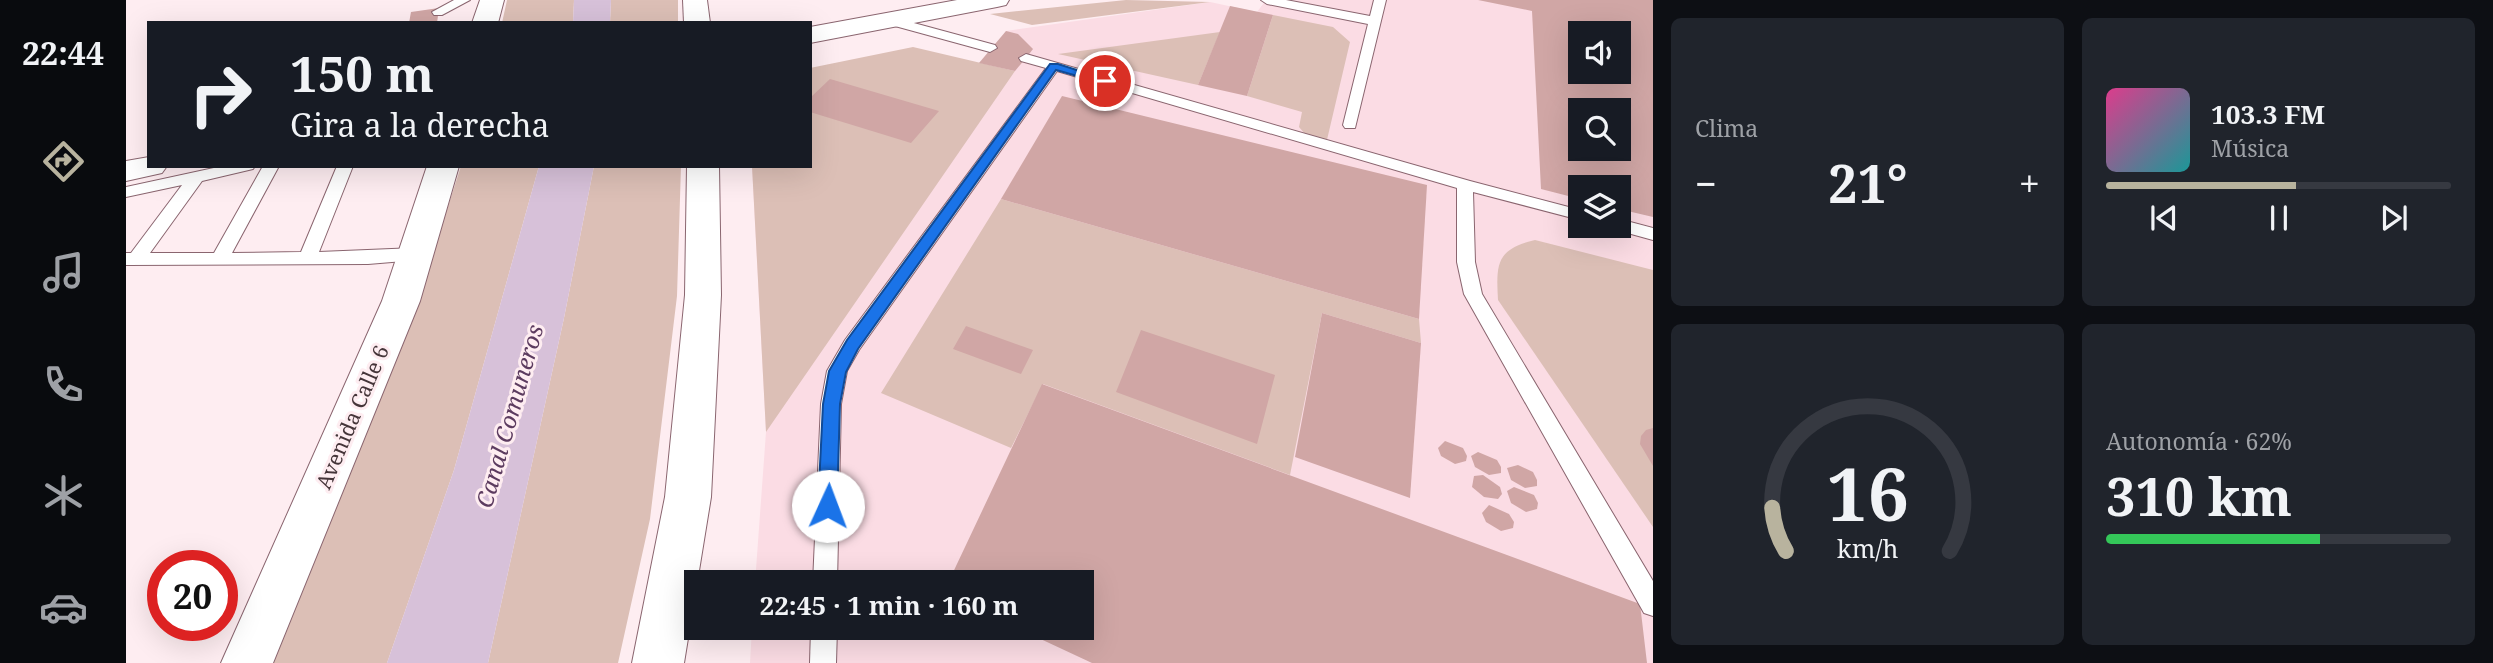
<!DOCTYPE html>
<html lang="es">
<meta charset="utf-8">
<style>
:root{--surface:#171b24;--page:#20242c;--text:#f1f3f6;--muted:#9ea1a6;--line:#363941;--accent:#b8b39e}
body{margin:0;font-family:"Noto Serif",serif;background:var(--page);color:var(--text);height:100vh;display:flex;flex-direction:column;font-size:26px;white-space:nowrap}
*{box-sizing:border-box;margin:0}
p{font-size:23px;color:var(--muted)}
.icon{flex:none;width:38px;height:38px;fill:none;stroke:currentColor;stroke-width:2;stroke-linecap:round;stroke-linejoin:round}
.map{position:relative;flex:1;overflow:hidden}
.side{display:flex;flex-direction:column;gap:18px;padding:18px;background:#0d0f14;width:840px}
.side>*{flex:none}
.guide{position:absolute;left:21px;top:21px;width:665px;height:147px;border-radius:0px;box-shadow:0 7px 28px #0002;background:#171b24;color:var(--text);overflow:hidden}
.tools{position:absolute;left:1442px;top:21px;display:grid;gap:14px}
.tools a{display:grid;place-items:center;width:63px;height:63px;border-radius:0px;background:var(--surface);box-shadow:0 7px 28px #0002;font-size:35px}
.speed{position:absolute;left:21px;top:550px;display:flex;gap:14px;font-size:35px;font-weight:700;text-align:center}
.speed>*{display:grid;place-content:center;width:91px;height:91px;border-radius:50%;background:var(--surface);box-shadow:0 7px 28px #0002;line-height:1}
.speed .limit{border:10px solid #d22;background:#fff;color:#111}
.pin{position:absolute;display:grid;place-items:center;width:60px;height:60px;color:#fff;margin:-30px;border:4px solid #fff;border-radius:50%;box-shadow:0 2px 7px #0007}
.me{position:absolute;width:77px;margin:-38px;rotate:2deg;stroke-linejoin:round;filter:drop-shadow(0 0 5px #0008)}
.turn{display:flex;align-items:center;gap:24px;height:147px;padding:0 28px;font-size:32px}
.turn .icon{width:91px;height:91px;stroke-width:2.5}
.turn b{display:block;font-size:49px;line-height:60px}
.big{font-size:52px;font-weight:700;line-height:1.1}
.side .widget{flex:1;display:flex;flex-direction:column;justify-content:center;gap:10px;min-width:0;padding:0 24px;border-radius:10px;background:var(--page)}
.side .dial{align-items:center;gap:0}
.dial svg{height:182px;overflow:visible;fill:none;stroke:var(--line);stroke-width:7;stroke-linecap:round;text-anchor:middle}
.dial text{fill:var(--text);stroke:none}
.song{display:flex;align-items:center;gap:21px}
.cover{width:84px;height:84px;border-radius:10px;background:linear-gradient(135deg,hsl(330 70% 55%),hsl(180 70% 35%))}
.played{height:7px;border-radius:4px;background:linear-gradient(90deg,var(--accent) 55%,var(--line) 55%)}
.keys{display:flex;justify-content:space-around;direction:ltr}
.heat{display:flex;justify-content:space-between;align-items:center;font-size:38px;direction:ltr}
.charge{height:10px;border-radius:5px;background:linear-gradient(90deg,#34c759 62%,var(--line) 0)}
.side .tiles{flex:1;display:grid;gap:18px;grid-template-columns:repeat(2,1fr)}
.trip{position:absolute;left:558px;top:570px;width:410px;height:70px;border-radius:0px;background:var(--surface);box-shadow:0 7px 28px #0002;font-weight:700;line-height:70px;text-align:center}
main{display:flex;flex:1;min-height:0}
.tabs{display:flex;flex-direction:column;width:126px;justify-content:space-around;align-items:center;background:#090b0e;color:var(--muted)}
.tabs .icon{width:49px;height:49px}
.tabs .current{color:var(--accent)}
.tabs b{font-size:32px;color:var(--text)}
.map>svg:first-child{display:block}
.built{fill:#fbdce4;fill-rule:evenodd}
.green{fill:#dcbfb6}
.water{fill:#d7c1d9}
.building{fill:#d0a6a5;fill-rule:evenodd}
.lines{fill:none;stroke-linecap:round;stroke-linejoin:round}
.service-casing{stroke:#8a656f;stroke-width:2}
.secondary-casing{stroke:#8a656f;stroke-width:2}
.primary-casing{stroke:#8a656f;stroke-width:2}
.service{fill:#fff;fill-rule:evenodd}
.secondary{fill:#fff;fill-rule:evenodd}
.primary{fill:#fff;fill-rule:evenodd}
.route{fill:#1a73e8;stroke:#114b97;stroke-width:2}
.labels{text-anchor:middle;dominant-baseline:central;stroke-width:6;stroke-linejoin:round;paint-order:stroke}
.street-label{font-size:21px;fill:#453539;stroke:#feedf1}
.water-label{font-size:23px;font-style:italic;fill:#5c3b5f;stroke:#feedf1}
</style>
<main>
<nav class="tabs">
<b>22:44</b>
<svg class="icon current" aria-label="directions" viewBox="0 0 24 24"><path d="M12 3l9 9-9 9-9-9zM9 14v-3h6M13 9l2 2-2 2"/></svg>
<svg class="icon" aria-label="music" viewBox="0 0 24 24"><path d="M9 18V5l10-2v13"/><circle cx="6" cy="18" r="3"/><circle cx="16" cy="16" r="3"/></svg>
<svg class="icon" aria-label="phone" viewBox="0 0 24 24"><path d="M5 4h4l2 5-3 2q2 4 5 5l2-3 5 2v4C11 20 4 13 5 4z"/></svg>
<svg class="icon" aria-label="climate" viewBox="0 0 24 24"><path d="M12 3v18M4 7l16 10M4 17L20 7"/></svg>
<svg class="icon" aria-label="car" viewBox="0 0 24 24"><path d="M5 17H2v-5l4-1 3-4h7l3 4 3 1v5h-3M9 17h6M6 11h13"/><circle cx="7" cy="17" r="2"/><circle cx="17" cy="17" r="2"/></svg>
</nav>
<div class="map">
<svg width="1527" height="663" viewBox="0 0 1527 663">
<rect width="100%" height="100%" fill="#feedf1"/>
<!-- built -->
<path class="built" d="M1140 0H1527V663H624L626 628H956V583H629L640 432 626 166H684V68L857 64 880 31 1084 2 1131 12ZM1454 33H1493V72H1454ZM1454 110H1493V149H1454ZM1454 187H1493V226H1454Z"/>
<!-- green -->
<g class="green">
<polygon points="381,0 448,0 447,23 376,23"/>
<polygon points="485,0 552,0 552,23 484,23"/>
<polygon points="1000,0 1084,2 906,25 864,14"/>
<polygon points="1147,15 1207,27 1224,42 1200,144 1185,141 1173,127 1176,112 1121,96"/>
<polygon points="1094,32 1072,85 932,54"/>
<polygon points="787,47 889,71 640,432 626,166 684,166 684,68"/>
<path d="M335 166H413L328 470 261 663H137C206 499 282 336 335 166Z"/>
<polygon points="468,166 555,166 551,296 524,519 492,663 362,663 438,318"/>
<polygon points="875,199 1293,319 1295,343 1196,313 1164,475 917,384 885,448 755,393"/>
<path d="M1409 240 1527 270V527L1372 300C1370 264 1370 249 1409 240Z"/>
</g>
<!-- water -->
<g class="water">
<polygon points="448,0 485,0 484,23 447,23"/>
<polygon points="413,166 468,166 438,318 362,663 261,663 328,470"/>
</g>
<!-- building -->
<g class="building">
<path d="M1352 0H1527V217L1493 209V187H1454V199L1415 189 1406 11ZM1454 33H1493V72H1454ZM1454 110H1493V149H1454Z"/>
<polygon points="1104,6 1147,15 1121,96 1072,85"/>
<polygon points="313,8 311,23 283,23 285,12"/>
<polygon points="880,31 892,34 907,49 900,58 889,71 853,63"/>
<polygon points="704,79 813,111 785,143 684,112 684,98"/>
<polygon points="936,96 1301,185 1293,319 875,199"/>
<polygon points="1196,313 1295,343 1284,498 1169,457"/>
<polygon points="840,326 907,350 895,374 827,349"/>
<polygon points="1015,330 1149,375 1131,444 990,392"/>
<polygon points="916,384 1514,604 1521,663 966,663 891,628 956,628 956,583 822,583"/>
<polygon points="1527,428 1527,466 1514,444 1515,436 1520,430"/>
<polygon points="1319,441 1337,448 1341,456 1340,461 1329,464 1315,456 1312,448"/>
<polygon points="1352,452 1371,460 1375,467 1375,473 1363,475 1349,467 1345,456"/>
<polygon points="1392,465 1407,472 1411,480 1411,486 1399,488 1385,480 1381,468"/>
<polygon points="1357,475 1374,487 1376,494 1372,499 1358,497 1346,487 1348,476"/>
<polygon points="1388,487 1408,495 1412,503 1411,509 1400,512 1385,503 1381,491"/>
<polygon points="1363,505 1383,514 1388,522 1387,528 1375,531 1360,522 1356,513"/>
</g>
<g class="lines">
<!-- service casing -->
<g class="service-casing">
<g id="service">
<polygon points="328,0 344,0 316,15 308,15 306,12"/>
<polygon points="1135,0 1160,0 1244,16 1248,0 1260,0 1229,128 1219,128 1217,125 1242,24 1141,4"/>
<polygon points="762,16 869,45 871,48 864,52 758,23 758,17"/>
<polygon points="900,54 1344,181 1454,210 1454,220 1347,192 1349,262 1356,294 1527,581 1527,616 1518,613 1338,294 1331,262 1331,188 931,71 733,350 721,371 715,404 711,583 687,583 695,404 701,371 719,340 920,68 895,61 893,58"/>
<polygon points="97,166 129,166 127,169 76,181 24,253 88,253 137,166 153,166 106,253 175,252 211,166 227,166 193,252 290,248 299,254 290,260 242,264 0,265 0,253 5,253 56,185 0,197 0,187"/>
<polygon points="1493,219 1527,228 1527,240 1487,229 1485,226 1493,226"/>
<polygon points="685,628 711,628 710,663 684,663"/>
</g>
</g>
<!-- secondary casing -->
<g class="secondary-casing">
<g id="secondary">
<polygon points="831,0 883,0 880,5 871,7 684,43 684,27"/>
<polygon points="23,157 23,166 41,166 36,173 0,181 0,161"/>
</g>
</g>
<!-- primary casing -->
<g class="primary-casing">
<g id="primary">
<polygon points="354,0 378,0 372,23 346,23"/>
<polygon points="557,0 581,0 584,23 558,23"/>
<polygon points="301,166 333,166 294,301 147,663 95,663 256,301"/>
<polygon points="561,166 593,166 595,295 585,497 558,663 506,663 539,497 559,295"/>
</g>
</g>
<!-- service -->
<use href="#service" class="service"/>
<!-- secondary -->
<use href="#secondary" class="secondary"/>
<!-- primary -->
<use href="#primary" class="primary"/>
</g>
<!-- route -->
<polygon class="route" points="924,64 932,64 985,81 979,84 930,70 732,349 720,372 714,404 711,506 709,512 702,514 695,512 692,506 697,404 703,371 721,340"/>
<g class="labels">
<!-- street labels -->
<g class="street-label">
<text transform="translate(226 417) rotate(-67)">Avenida Calle 6</text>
</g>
<!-- water labels -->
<g class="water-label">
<text transform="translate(383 416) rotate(-74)">Canal Comuneros</text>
</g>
</g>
</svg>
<div class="tools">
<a><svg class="icon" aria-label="sound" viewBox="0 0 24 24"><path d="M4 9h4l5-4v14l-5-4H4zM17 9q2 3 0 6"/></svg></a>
<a><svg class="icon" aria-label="search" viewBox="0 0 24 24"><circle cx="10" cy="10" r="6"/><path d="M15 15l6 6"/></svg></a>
<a><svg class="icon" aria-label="layers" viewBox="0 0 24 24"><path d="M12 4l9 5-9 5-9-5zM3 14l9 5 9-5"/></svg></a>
</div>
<div class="speed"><div class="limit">20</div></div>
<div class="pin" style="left:979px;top:81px;background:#d93025"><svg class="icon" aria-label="arrive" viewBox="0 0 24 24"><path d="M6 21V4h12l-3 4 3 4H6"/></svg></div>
<svg class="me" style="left:702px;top:506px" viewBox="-20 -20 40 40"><circle r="19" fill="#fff"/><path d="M0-13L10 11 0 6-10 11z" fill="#1a73e8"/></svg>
<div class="trip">22:45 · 1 min · 160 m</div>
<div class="guide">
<div class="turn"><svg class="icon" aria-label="right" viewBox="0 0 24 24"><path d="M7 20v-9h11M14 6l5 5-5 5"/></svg><div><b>150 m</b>Gira a la derecha</div></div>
</div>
</div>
<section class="side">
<div class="tiles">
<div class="widget"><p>Clima</p>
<div class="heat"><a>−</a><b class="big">21°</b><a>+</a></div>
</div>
<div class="widget">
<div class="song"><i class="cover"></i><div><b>103.3 FM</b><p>Música</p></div></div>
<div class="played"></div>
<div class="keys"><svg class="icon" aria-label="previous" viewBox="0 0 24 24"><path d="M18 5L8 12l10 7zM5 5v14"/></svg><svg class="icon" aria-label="pause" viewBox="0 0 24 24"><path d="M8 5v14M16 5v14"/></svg><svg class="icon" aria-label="next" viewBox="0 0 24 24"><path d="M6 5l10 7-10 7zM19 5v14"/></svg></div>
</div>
<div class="widget dial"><svg viewBox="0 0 100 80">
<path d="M14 69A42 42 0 1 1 86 69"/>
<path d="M14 69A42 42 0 0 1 8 50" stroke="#b8b39e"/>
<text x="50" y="56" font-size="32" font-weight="700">16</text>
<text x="50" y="72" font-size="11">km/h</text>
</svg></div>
<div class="widget"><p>Autonomía · 62%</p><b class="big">310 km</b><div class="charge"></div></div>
</div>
</section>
</main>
